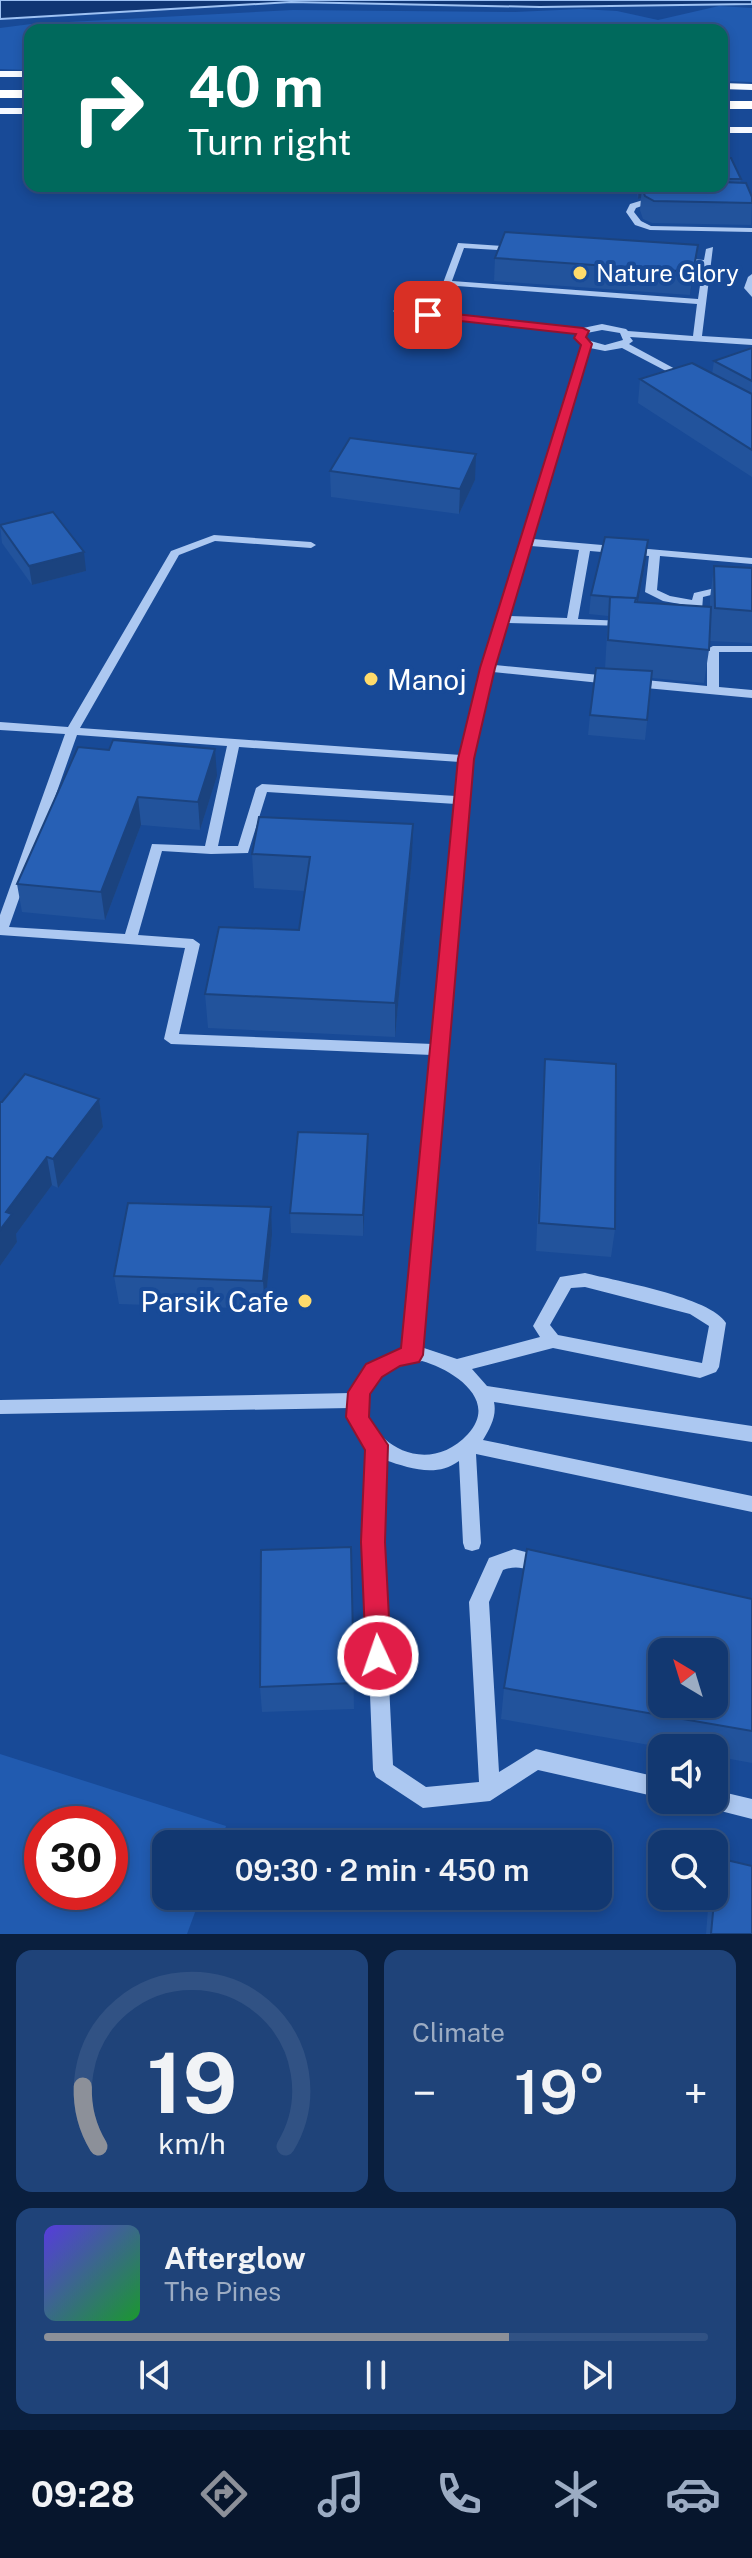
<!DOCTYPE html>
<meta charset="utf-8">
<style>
:root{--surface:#123871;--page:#1f4379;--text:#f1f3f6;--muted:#9cacc3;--line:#315284;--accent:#8c9099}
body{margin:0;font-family:"Public Sans",sans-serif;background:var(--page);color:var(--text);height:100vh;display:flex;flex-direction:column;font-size:30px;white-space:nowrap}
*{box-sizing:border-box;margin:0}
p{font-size:26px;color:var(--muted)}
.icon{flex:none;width:44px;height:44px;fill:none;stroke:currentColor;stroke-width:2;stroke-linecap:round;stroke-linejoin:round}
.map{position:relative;height:1934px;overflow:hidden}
.side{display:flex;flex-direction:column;gap:16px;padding:16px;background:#0a1f3e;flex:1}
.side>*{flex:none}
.banner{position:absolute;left:24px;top:24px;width:704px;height:168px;border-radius:16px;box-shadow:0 4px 12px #0003,0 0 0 2px var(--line);background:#00695c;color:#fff;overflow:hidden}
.needle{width:52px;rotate:322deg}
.tools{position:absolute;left:648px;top:1638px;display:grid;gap:16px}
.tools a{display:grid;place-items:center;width:80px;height:80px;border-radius:16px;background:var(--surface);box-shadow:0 4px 12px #0003,0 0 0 2px var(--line);font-size:40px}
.speed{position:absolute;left:24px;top:1806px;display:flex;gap:16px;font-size:40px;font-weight:700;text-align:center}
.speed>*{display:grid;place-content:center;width:104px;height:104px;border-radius:50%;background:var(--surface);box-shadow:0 4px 12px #0003,0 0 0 2px var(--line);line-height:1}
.speed .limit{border:12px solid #d22;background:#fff;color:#111}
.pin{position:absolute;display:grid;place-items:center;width:68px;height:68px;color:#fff;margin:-34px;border-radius:16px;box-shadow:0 4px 12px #0006}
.me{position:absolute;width:88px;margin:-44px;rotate:357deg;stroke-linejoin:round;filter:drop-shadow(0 0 6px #0008)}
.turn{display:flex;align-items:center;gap:28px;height:168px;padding:0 32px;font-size:36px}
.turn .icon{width:104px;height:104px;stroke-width:2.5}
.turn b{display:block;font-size:56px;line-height:68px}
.big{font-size:60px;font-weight:600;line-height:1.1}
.side .tile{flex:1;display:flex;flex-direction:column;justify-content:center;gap:12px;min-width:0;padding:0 28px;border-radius:16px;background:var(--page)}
.side .dial{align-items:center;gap:0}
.dial svg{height:208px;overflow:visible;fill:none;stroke:var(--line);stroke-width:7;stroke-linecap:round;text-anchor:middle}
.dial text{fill:var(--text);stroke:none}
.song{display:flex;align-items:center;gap:24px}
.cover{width:96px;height:96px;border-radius:12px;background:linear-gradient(135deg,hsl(250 70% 55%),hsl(130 70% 35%))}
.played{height:8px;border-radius:4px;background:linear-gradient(90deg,var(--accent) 70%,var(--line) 70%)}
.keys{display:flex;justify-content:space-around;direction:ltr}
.heat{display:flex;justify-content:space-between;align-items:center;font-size:44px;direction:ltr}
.side .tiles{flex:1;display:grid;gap:16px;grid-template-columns:1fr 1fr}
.tile:last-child{grid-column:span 2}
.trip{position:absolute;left:152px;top:1830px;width:460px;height:80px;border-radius:16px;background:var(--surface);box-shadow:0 4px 12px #0003,0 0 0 2px var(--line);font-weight:600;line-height:80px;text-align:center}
.dock{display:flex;height:128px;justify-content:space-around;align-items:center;background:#07162d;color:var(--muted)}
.dock .icon{width:56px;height:56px}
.dock .current{color:var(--accent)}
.dock b{font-size:36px;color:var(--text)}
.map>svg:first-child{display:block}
.green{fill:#215bb0;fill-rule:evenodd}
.water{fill:#103674;stroke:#9ec2f3;stroke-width:2}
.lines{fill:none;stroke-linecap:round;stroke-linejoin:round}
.minor{fill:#acc8f1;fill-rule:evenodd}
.major{fill:#f5f9ff;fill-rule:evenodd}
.highway{fill:#fff;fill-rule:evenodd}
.wall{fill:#22539c}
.shaded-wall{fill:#1b437f}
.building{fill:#2760b5;stroke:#1b437f;stroke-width:2;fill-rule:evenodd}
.route{fill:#e11d48;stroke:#92132f;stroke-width:2}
.poi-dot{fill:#ffdb6b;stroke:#184a97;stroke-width:3}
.labels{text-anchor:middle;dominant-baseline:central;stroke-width:8;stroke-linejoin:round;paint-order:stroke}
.far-poi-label{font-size:24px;fill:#fff;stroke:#184a97;text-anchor:start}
.poi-label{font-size:28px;fill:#fff;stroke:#184a97;text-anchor:start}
</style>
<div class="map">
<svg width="752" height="1934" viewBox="0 0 752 1934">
<rect width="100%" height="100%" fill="#184a97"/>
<!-- green -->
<g class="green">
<polygon points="719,6 752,8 752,82 722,81 722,30 30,30 30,70 0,69 0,28 31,24 293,10 515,12 581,9 617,11 658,20"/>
<path d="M0 1754 226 1826 220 1844H166V1896H201L187 1934H0ZM42 1824H110V1892H42Z"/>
</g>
<!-- water -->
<polygon class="water" points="0,0 752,0 752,4 540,7 291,2 0,19"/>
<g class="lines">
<!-- minor -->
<g class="minor">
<polygon points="656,196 660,198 659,200 636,208 634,212 641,221 651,226 752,228 752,232 650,230 635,225 626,212 630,204"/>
<path d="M458 243 516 247 520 249 516 251 464 248 452 281 698 299 703 265 677 264 673 261 677 258 704 260 706 249 713 247 702 336 752 339V345L630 337 633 341 629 344 690 377 692 379 687 382 622 348 605 351 590 348 533 539 752 558V564L660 556 657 590 670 596 692 600 694 593 711 589 752 592V598L711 595 703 597 701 624 699 626H691V606L663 601 645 592 649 556 590 551 578 619 623 621 627 622V626L508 623 495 665 610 676 616 680 610 684 493 672 472 759 421 1347 457 1359 540 1337 533 1326 560 1277 585 1273C616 1281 711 1297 726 1323L719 1367 716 1372 700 1378 553 1348 472 1369 487 1386 752 1426V1442L494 1402C497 1416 490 1428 483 1440L752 1496V1512L476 1454 481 1543 479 1549 472 1551 465 1549 463 1543 459 1461C436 1478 409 1468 385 1460L382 1542 393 1765 426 1787 479 1782 469 1602 489 1558 514 1549 549 1558 551 1564 549 1570C532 1576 524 1562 503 1570L489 1602 499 1772 536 1749 662 1778V1798L538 1770 490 1801 423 1808 376 1777 373 1770 364 1542 368 1445 363 1441 349 1412 350 1408 0 1414V1400L351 1393C357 1368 382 1359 404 1353L432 1055 171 1044 164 1039 185 948 0 935V915L65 734 0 730V722L68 727 171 551 214 535 311 542 316 545 311 548 215 541 179 555 80 728 461 755 482 668 582 345 577 341 578 333 397 314 393 311 397 308 583 328 602 324 626 329 628 331 693 336 697 304 444 285 443 283ZM602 330 620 333 623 340 605 345 587 340V333ZM531 546 579 550 567 618 510 616ZM77 735 227 746 205 846 152 844 125 934 9 927ZM239 747 460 762 456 796 262 784 256 788 238 846H218ZM267 792 456 804 433 1044 179 1034 200 944 193 939 138 935 162 851 211 854 248 853ZM585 1287 690 1314 709 1326 702 1363 558 1335 550 1325 571 1288ZM422 1361C451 1369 500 1399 468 1434 412 1494 329 1408 387 1372 396 1366 411 1364 422 1361Z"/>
<polygon points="752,274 752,297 744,288 748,277"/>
<polygon points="713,646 752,646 752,652 719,652 719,687 752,690 752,698 635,687 629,683 635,679 707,686 707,649"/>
<polygon points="714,1790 752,1799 752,1819 705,1807 702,1800 714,1800"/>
</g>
<!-- major -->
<g class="major">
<rect x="0" y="71" width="30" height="6"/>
<polygon points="722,83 752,84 752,90 722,89"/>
<rect x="0" y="108" width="30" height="6"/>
<rect x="722" y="127" width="30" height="6"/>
</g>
<!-- highway -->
<g class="highway">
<rect x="0" y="90" width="30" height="8"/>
<rect x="722" y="101" width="30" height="8"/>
</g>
</g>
<!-- wall -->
<g class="wall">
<polygon points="722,158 741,179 740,183 752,197 751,225 652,223 643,219 640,210 641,198 638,199 636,186 722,186"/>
<polygon points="698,245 690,295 494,281 495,258"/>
<polygon points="752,348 752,477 638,403 640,379 712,374 714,361"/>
<polygon points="330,471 475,480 459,514 331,497"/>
<polygon points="0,525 86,571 32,585 2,543"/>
<polygon points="646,559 638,602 710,607 710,598 714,566 752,568 752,643 710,641 710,626 709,650 704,683 652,678 645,740 588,735 590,715 605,669 608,616 589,614 591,595"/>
<polygon points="78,747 217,776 200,830 141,825 105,920 22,912 17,884"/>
<polygon points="252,854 412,858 395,1037 208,1028 205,994 299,930 305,891 254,888"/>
<polygon points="545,1059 615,1229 611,1257 536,1251 543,1088"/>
<polygon points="99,1099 103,1127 58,1188 52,1185 16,1234 17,1242 0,1266 0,1102"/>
<polygon points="368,1134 368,1154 363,1236 291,1233 290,1213"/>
<polygon points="272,1235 265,1309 119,1304 114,1276"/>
<polygon points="351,1547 354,1709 262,1712 260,1687"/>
<polygon points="752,1599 752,1763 714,1756 714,1748 666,1748 501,1719 504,1688"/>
<polygon points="718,1858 752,1934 706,1934 709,1896 714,1896 714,1871"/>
</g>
<!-- shaded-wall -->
<g class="shaded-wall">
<polygon points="639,186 661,186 642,188 641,198 638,199"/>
<polygon points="698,245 695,267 690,295 693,272"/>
<polygon points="476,454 475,480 459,514 460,489"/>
<polygon points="648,540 646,559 635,618 637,599"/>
<polygon points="84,552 86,571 32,585 29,566"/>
<polygon points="215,749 217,776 200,830 198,802"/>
<polygon points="138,797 141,825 105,920 101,892"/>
<polygon points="413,824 412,858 395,1037 395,1003"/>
<polygon points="99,1099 103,1127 58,1188 53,1159"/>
<polygon points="368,1134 368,1154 363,1236 363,1215"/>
<polygon points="47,1157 52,1185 16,1234 17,1242 0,1266 0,1230 6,1212"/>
<polygon points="271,1207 272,1235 265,1309 263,1281"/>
</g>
<!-- building -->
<g class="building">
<polygon points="722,158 731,158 741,179 722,179"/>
<polygon points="722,182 746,183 752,197 752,203 654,201 645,196 642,188 648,186 722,186"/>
<polygon points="505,232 698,245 693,272 495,258"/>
<polygon points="752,348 752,381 714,361"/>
<polygon points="692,363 752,394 752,450 640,379"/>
<polygon points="350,438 476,454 460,489 330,471"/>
<polygon points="53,512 84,552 29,566 0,525"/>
<polygon points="605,537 648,540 637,599 591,595"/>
<polygon points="714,566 752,568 752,611 715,608"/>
<polygon points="610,597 636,598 635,602 711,607 709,650 608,640"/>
<polygon points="596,668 652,671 647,720 590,715"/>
<polygon points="113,740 215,749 198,802 138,797 101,892 17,884 78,747 109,750"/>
<polygon points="259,817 413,824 395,1003 205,994 219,927 299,930 310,857 252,854"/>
<polygon points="545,1059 616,1064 615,1229 539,1223"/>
<polygon points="25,1074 99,1099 53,1159 47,1157 6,1212 12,1214 0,1230 0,1102 2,1102"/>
<polygon points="298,1132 368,1134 363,1215 290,1213"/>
<polygon points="128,1203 271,1207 263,1281 114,1276"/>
<polygon points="351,1547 354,1683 260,1687 261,1550"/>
<path d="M527 1549 752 1599V1731L504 1688ZM662 1652H714V1704H662Z"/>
<polygon points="718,1858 752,1866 752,1934 711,1934"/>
</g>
<!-- route -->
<polygon class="route" points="428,311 583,328 589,331 586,337 592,344 495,668 474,759 423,1355 419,1362 400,1366 382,1377 370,1394 369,1417 388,1445 385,1542 391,1656 387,1664 378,1668 369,1664 366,1656 361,1542 365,1450 346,1417 348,1392 366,1364 401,1348 458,759 480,668 581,345 574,338 576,334 424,317"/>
<!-- markers -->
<g class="poi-dot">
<circle cx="580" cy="273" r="8"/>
<circle cx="371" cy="679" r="8"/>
<circle cx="305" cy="1301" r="8"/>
</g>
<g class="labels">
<!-- far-poi labels -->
<g class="far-poi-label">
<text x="596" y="273">Nature Glory</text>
</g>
<!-- poi labels -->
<g class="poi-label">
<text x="387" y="679">Manoj</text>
<text x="289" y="1301" text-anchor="end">Parsik Cafe</text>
</g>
</g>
</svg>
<div class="tools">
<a><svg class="needle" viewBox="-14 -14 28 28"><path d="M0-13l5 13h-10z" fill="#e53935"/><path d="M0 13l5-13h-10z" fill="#9cacc3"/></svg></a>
<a><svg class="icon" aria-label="sound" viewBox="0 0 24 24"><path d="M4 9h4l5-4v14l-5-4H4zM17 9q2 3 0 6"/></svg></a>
<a><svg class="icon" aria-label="search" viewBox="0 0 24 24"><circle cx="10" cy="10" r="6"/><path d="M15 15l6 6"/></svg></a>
</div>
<div class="speed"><div class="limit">30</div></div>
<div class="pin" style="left:428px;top:315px;background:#d93025"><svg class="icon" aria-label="arrive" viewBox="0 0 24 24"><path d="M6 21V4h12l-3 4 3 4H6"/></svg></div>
<svg class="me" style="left:378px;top:1656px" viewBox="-20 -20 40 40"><circle r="17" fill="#e11d48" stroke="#fff" stroke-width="3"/><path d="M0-11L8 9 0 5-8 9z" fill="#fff"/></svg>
<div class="trip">09:30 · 2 min · 450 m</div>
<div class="banner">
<div class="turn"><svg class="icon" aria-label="right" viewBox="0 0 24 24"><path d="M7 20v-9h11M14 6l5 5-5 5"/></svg><div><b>40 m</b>Turn right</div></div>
</div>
</div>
<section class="side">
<div class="tiles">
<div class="tile dial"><svg viewBox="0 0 100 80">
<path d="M14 69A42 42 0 1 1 86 69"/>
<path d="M14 69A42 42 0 0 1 8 46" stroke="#8c9099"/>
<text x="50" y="56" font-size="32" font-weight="700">19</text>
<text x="50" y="72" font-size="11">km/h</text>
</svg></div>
<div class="tile"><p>Climate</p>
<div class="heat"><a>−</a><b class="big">19°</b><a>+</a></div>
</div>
<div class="tile">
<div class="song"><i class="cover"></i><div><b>Afterglow</b><p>The Pines</p></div></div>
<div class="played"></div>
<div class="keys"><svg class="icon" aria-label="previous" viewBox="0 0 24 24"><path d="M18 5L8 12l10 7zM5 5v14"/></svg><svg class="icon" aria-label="pause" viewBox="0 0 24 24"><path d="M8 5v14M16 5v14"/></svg><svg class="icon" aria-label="next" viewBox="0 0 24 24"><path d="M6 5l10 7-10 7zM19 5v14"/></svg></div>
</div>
</div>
</section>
<nav class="dock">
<b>09:28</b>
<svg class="icon current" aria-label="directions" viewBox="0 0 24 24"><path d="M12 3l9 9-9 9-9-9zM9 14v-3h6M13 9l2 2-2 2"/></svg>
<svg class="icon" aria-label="music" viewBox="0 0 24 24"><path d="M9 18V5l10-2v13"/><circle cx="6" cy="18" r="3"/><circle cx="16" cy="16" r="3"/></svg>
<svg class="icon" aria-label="phone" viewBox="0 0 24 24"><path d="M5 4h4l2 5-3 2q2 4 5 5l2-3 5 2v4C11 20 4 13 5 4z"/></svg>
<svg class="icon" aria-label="climate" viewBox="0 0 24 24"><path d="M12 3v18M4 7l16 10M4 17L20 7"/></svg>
<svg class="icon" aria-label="car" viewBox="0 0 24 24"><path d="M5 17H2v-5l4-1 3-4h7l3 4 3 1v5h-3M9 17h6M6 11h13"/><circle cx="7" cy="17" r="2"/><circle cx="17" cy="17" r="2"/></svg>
</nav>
